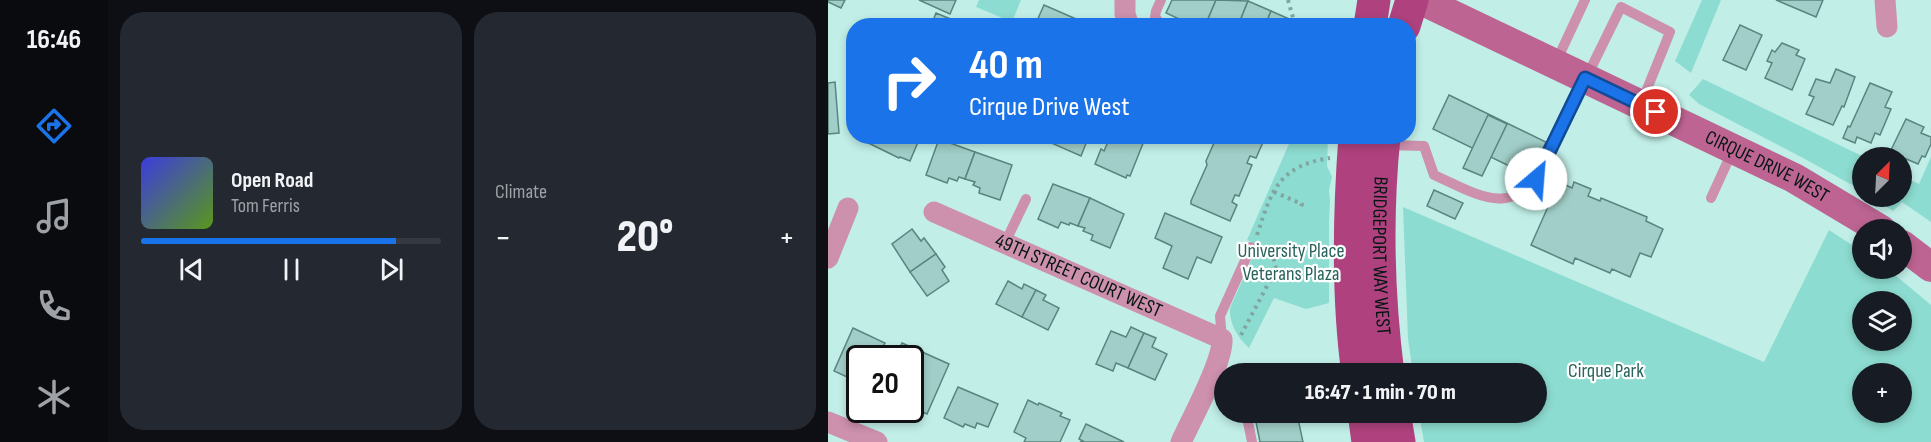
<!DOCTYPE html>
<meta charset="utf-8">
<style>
:root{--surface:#171b24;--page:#242831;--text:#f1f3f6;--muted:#9ea1a6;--line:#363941;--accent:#1a73e8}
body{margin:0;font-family:"Sofia Sans Condensed",sans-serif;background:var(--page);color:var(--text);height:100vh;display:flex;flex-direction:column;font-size:22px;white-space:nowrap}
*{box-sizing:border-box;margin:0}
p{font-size:20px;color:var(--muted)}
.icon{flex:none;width:33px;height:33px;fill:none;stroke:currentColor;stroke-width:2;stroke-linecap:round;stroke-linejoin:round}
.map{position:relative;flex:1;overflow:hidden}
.drawer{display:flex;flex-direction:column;gap:12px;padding:12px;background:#0d0f14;width:720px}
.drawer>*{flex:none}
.top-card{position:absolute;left:18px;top:18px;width:570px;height:126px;border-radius:24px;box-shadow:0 3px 9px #0003;background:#1a73e8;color:#fff;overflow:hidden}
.needle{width:39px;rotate:24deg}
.tools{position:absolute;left:1024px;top:147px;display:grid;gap:12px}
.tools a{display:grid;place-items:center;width:60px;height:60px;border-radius:50%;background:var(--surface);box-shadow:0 3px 9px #0003;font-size:30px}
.speed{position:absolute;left:18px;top:345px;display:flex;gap:12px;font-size:30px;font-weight:700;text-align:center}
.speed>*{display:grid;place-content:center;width:78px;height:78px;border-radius:50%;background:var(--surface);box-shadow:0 3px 9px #0003;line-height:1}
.speed .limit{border:3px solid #111;border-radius:9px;background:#fff;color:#111}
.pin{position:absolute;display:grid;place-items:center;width:51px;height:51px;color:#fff;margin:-26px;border:3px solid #fff;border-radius:50%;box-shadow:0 2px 6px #0007}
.me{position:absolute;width:66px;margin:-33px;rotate:27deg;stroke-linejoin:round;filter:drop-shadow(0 0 4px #0008)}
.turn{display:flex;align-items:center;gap:21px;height:126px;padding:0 24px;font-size:27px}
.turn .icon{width:78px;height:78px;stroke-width:2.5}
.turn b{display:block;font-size:42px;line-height:51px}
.big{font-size:45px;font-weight:800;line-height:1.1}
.drawer .tile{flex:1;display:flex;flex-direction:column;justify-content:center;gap:9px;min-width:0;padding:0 21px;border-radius:24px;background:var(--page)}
.song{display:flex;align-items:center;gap:18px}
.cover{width:72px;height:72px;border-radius:9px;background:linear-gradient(135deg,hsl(240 70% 55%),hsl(90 70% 35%))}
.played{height:6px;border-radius:3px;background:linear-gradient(90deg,var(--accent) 85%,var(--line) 85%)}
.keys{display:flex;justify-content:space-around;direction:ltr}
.heat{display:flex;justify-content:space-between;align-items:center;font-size:33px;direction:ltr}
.drawer .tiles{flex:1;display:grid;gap:12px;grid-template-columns:repeat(2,1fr)}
.trip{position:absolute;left:386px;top:363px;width:333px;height:60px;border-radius:30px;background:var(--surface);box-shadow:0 3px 9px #0003;font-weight:800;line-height:60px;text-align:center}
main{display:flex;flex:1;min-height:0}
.menu{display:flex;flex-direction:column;width:108px;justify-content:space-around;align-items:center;background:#090b0e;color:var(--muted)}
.menu .icon{width:42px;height:42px}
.menu .on{color:var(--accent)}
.menu b{font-size:27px;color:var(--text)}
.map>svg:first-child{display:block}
.green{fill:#8ddcd1;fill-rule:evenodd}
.building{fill:#a1cec8;stroke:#59857f;stroke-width:1.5}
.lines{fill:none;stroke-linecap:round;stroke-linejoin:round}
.path{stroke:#81a5a0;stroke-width:4;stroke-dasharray:3 4.5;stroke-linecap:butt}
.lane{stroke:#cd90ad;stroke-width:10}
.street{stroke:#cd90ad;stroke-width:21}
.secondary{stroke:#bd6492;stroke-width:30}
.primary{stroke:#af427e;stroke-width:33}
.route-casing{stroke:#114b97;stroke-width:15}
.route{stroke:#1a73e8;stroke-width:10}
.labels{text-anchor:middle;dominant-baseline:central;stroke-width:4.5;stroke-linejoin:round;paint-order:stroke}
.street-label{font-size:20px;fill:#051613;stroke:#fff}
.park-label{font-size:20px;fill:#28635c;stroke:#fff}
</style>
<main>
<nav class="menu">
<b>16:46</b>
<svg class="icon on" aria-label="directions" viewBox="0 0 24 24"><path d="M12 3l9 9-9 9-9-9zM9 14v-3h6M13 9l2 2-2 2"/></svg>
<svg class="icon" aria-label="music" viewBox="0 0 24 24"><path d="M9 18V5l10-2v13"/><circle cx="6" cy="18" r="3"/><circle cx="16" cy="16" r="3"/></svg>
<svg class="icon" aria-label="phone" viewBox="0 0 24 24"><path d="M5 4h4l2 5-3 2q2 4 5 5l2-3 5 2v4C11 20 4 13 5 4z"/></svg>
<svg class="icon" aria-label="climate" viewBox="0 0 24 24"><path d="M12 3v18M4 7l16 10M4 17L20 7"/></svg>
</nav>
<section class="drawer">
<div class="tiles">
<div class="tile">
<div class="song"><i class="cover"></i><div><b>Open Road</b><p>Tom Ferris</p></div></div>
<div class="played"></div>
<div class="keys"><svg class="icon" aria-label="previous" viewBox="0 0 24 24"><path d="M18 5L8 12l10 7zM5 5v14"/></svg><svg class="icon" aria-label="pause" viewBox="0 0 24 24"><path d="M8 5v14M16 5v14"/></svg><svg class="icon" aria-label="next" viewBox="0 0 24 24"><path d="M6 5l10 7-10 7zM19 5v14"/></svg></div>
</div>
<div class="tile"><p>Climate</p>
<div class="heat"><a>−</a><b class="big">20°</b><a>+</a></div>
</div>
</div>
</section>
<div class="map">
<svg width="1103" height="442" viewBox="0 0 1103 442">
<rect width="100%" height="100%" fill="#c1efe8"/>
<!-- green -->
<g class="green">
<polygon points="151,0 193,0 184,22 148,7"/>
<polygon points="874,0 893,0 863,73 847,61"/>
<polygon points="875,79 1036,157 1035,191 975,158 871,104 861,95"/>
<path d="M464 137H500L499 166 504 177 501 190 502 201 501 221V303L478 309 446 298 421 348C410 338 401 324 402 308L430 245 419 240Z"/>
<polygon points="1103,157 1103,222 1074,202 1065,211 1044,197 1074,196 1074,176 1091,184"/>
<path d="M575 207 936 362 1001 230 1035 252V268L1060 269 1103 305V442H596L591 413 708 412V374L585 373 580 339ZM1035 302H1074V340H1035ZM1035 374H1074V412H1035Z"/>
</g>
<!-- building -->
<g class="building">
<polygon points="0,0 17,0 13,8 0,2"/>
<polygon points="91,0 128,0 122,14"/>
<polygon points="344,0 388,0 377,26 366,26 338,13"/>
<polygon points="388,0 420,1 410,26 377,26"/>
<polygon points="948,0 995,0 988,17"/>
<polygon points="420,1 443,11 437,26 410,26"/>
<polygon points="216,5 255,22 254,26 212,26 208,23"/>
<polygon points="443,11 475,25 474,26 437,26"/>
<polygon points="108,13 125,20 124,23 127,24 127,22 132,23 134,21 148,26 103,26"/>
<polygon points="912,25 934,35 918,70 895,60"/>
<polygon points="954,43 971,50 968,55 977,59 964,90 937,78 944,63 939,61 944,50 947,52"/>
<polygon points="1008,69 1027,77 1016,107 1014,106 1005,125 978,114 986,97 981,95 988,79 1002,83"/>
<polygon points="7,82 11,133 0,134 0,83"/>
<polygon points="1042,83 1064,92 1057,107 1063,109 1052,135 1047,133 1043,143 1029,137 1027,143 1015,138 1020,126 1022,127"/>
<polygon points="621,95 718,142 702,176 605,129"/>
<polygon points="660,115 679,124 654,176 635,168"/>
<polygon points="1078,119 1096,127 1093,133 1103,137 1103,144 1097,157 1094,156 1090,164 1062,152"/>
<polygon points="26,136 78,136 90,142 82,161 72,157 71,158"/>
<polygon points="224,136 261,136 253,156 221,142"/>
<polygon points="278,136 315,136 314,139 316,141 302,176 299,175 298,178 267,164 273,149 276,151 279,144 276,142"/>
<polygon points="389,136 427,136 436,140 428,158 422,156 419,163 424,165 411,196 407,195 404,202 409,205 402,221 363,204 363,201 379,165 378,161"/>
<polygon points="111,139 147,152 137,179 131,177 129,181 121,178 119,183 98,175"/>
<polygon points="147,152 184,165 172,200 151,193 152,188 145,185 147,182 137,179"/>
<polygon points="731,182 744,188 746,182 763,189 760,196 772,201 773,198 819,217 818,221 835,229 823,257 812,253 802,277 784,269 782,273 747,258 745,264 703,245"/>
<polygon points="225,184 262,198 250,226 242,223 241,225 233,222 230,228 210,219"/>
<polygon points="606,190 635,203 627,219 599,206"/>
<polygon points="262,198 296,214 282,248 263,240 265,235 255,231 257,228 250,226"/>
<polygon points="337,213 394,237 383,263 369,257 360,279 335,268 344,246 327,238"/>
<polygon points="84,229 93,241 96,238 108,254 82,272 64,244"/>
<polygon points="108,254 117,267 114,270 121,281 99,296 82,272"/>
<polygon points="180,281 194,289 196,284 208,290 194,317 168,304"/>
<polygon points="208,290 218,295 215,300 231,308 220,330 194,317"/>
<polygon points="303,327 316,333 300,368 288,363 285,371 268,364 283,331 298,337"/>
<polygon points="25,328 57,343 49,358 32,358 32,383 6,371"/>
<polygon points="316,333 328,338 324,347 339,354 327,380 300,368"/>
<polygon points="74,343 121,364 99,414 82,406 84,388 82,358 67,358"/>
<polygon points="130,387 170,404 160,427 149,423 147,428 137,424 135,427 116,418"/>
<polygon points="200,400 210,405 211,403 234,413 232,416 242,420 232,442 196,442 198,438 186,432"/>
<polygon points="426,412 456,412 457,416 469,414 475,442 432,442"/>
<polygon points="258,424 296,442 252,442 255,441 251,439"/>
</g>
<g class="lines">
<!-- path -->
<g class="path">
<polyline points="460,0 466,21"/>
<polyline points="446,192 474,204 472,209"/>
<path d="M429 235C444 189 451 166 502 158"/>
<polyline points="413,335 448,269 446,260 437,245"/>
</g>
<!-- lane -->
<g class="lane">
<polyline points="333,0 328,11 327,17 334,26"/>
<polyline points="728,62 757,0"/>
<path d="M558 145 596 146 606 175C647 193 684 220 713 170L793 7 842 32 813 104"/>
<polyline points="883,198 904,152"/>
<polyline points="177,243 198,199"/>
<polyline points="394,339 392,316 423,247"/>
<polyline points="493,374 526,369"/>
<polyline points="418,412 424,442"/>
</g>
<!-- street -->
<g class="street">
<polyline points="297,0 297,14 301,26"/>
<polyline points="1057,0 1059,27"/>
<path id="s1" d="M106 212 394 339C396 360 363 420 353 442"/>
<polyline points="0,258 20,208"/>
<polyline points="0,422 49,442"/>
</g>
<!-- secondary -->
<g class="secondary">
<path id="s2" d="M593 0 966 178 1053 230"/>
<polyline points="1074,245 1103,267"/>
</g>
<!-- primary -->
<g class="primary">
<polyline points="542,26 546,0"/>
<polyline points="576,26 584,0"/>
<path d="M527 136C521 215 519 295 530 374"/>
<path id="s3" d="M556 136C548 215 550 296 560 374"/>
<polyline points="536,412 540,442"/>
<polyline points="566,412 571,442"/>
</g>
</g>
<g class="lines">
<!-- route casing -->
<g class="route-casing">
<polyline id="route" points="708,179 757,78 828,112"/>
</g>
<!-- route -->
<use href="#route" class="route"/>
</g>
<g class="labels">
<!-- street labels -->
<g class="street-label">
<text stroke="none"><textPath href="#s2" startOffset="384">CIRQUE DRIVE WEST</textPath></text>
<text stroke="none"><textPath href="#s3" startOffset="120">BRIDGEPORT WAY WEST</textPath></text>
<text stroke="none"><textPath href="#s1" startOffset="158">49TH STREET COURT WEST</textPath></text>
</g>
<!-- park labels -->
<g class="park-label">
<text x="463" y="251">University Place<tspan x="463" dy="23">Veterans Plaza</tspan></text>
<text x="778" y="371">Cirque Park</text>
</g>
</g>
</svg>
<div class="tools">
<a><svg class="needle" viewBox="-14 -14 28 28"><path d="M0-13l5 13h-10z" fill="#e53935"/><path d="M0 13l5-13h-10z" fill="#9ea1a6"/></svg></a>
<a><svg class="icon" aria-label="sound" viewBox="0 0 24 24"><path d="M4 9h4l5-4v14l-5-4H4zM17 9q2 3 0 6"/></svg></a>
<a><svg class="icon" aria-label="layers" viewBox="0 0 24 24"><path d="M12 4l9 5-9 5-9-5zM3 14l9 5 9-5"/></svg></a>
<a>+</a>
</div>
<div class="speed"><div class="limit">20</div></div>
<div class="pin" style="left:828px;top:112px;background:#d93025"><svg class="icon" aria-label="arrive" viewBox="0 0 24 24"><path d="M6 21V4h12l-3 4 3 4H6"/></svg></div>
<svg class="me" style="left:708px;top:179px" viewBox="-20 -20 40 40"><circle r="19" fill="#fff"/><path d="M0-13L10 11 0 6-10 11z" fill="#1a73e8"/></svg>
<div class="trip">16:47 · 1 min · 70 m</div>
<div class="top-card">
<div class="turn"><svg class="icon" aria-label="right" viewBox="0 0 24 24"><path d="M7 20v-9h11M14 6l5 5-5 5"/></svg><div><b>40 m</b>Cirque Drive West</div></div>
</div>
</div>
</main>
